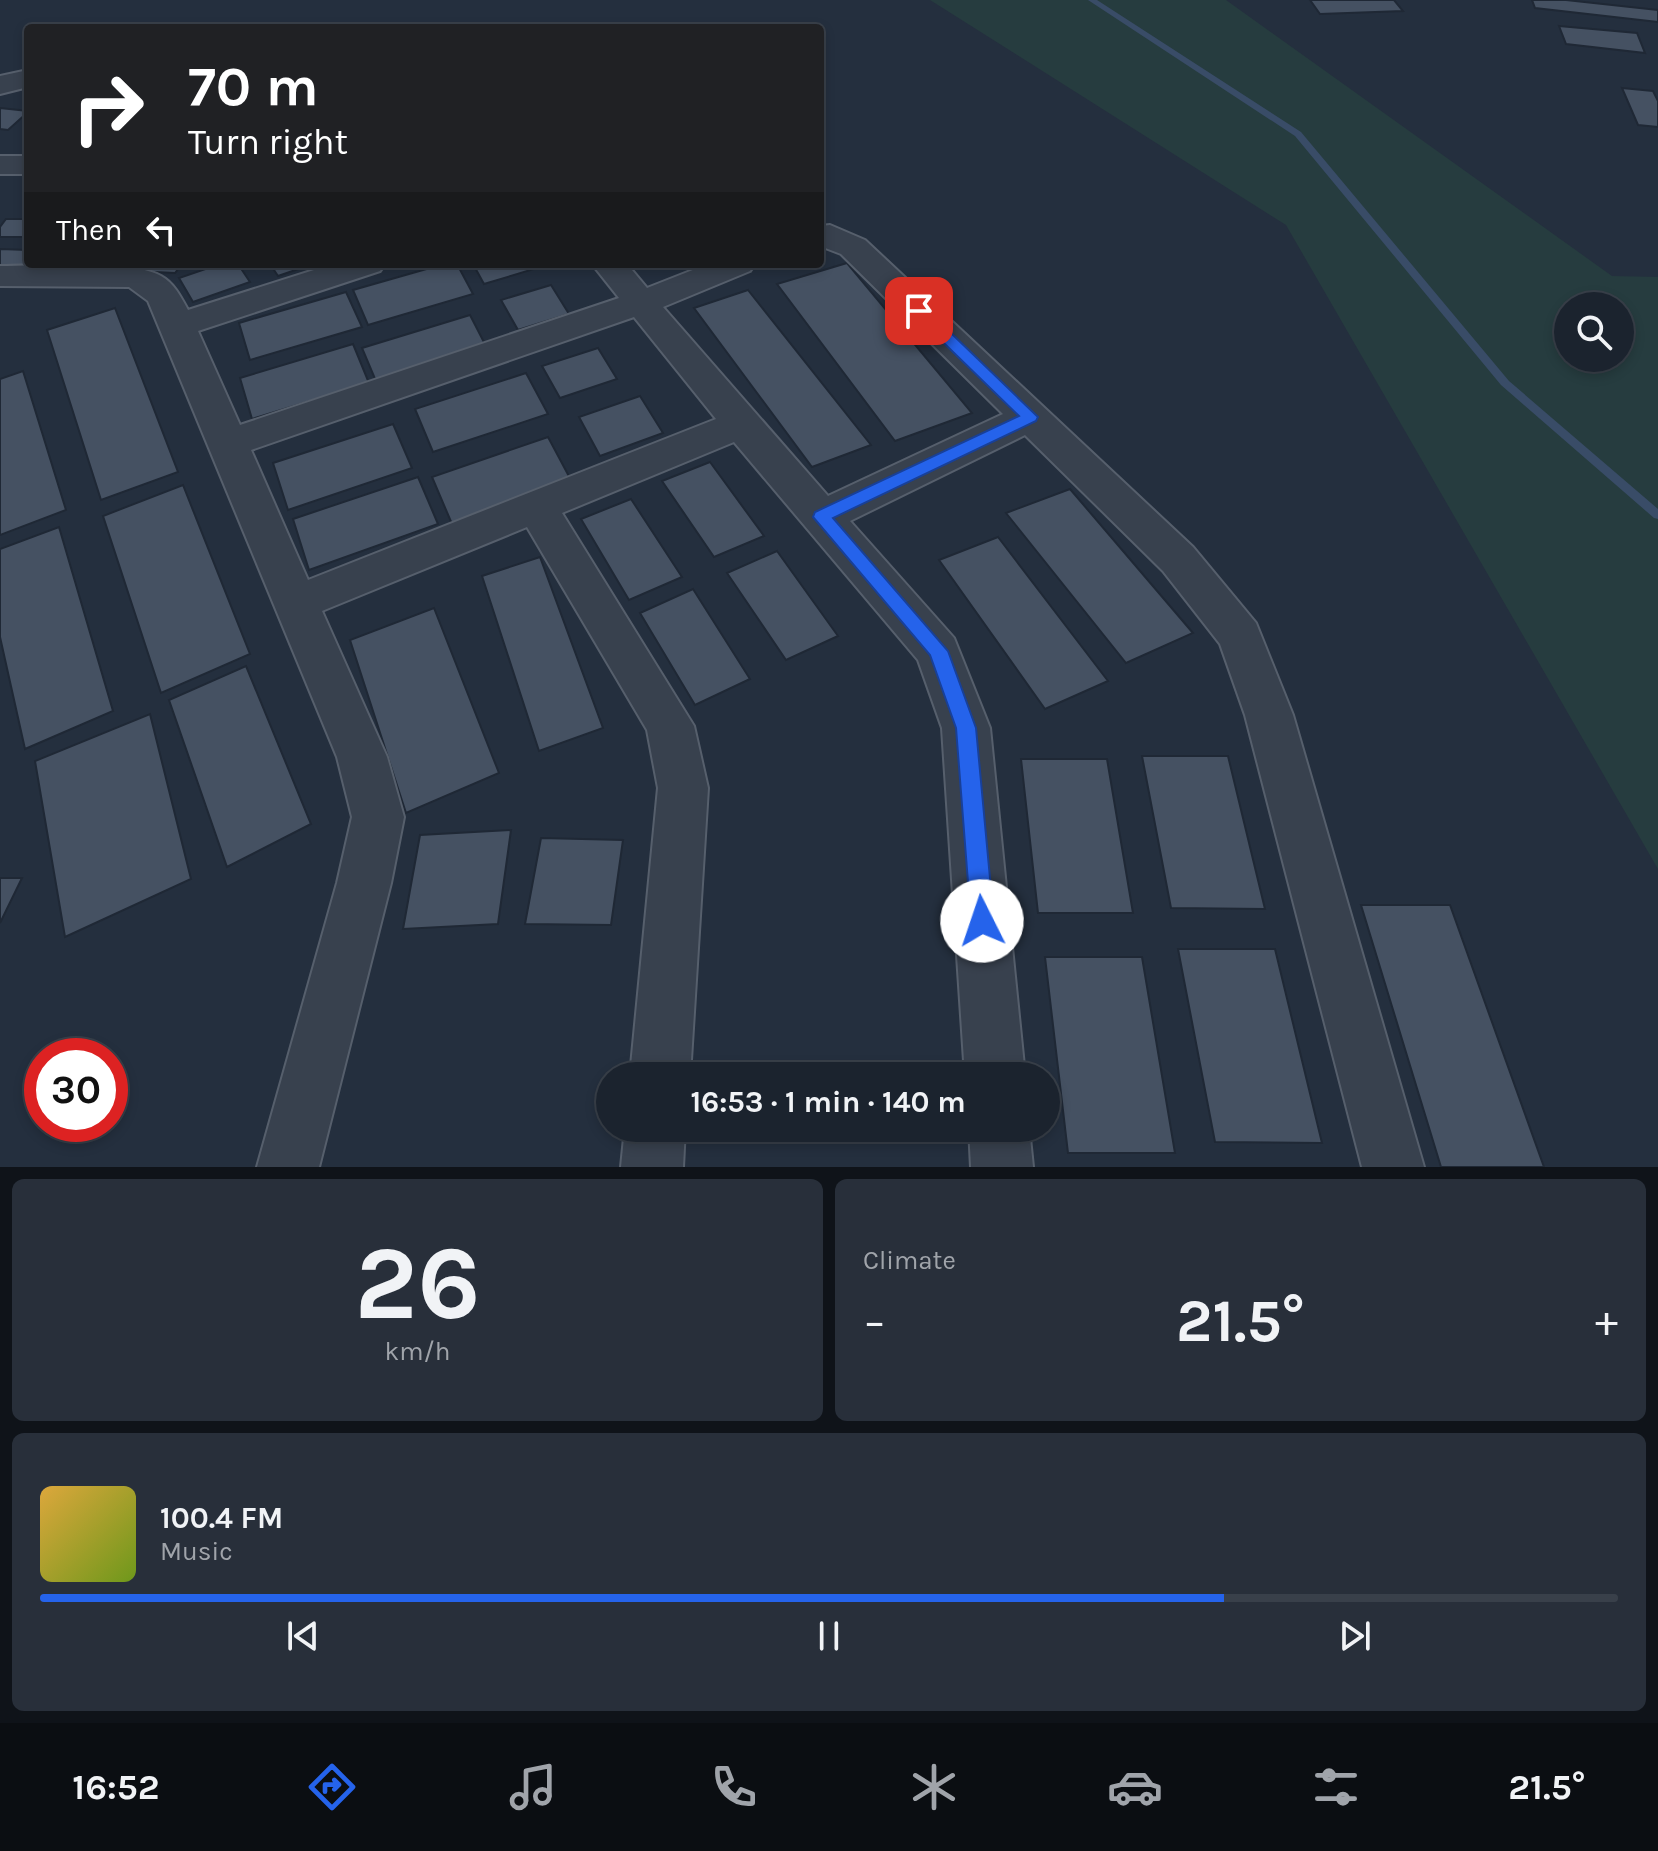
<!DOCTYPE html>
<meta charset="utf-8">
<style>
:root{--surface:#1b232e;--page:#282f3a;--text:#f1f3f6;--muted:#a0a4aa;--line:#39404a;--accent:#2563eb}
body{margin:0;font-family:Karla,sans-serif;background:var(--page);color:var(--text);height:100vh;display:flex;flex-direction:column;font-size:30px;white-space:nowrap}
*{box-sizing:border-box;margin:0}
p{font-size:26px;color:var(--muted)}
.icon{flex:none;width:44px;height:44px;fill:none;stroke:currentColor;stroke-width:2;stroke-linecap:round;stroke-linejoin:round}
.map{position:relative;height:1167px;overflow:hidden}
.sheet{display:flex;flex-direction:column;gap:12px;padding:12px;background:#0f1319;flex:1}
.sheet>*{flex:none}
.top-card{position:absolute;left:24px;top:24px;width:800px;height:244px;border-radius:8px;box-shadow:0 4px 12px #0003,0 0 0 2px var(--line);background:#202124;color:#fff;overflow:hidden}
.controls{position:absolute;left:1554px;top:292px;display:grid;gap:16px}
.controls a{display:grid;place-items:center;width:80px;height:80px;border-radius:50%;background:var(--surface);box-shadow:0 4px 12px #0003,0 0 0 2px var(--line);font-size:40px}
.speed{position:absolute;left:24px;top:1038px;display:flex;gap:16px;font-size:40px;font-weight:700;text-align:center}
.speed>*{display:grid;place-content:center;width:104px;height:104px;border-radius:50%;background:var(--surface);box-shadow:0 4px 12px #0003,0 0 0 2px var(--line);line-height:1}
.speed .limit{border:12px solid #d22;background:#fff;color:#111}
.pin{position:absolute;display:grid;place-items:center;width:68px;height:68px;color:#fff;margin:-34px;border-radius:16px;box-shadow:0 4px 12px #0006}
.me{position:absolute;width:88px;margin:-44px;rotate:356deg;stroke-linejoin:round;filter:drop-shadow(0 0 6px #0008)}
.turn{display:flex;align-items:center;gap:28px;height:168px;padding:0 32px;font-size:36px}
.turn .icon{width:104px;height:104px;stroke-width:2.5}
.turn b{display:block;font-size:56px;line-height:68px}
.then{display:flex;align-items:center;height:76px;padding:0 32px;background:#0003;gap:16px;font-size:30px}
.big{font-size:60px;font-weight:700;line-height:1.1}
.sheet .card{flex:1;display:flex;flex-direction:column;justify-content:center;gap:12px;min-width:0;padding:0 28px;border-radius:12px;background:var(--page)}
.sheet .dial{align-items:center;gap:0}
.dial b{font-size:104px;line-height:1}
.song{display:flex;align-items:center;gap:24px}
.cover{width:96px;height:96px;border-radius:12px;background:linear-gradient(135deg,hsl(40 70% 55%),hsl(80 70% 35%))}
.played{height:8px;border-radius:4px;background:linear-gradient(90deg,var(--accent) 75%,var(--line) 75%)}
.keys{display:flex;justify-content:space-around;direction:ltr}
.heat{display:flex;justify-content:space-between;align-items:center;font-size:44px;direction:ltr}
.sheet .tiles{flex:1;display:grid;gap:12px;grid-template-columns:1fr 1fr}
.card:last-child{grid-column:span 2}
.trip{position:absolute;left:596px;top:1062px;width:464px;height:80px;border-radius:40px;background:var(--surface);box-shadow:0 4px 12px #0003,0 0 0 2px var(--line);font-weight:700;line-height:80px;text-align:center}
.tabs{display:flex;height:128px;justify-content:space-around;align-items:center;background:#0b0e12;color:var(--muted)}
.tabs .icon{width:56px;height:56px}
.tabs .on{color:var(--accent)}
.tabs b{font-size:36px;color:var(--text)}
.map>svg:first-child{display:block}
.green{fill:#263c3f;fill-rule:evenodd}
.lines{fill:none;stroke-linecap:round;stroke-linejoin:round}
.stream{fill:#394c67;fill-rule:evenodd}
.building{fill:#455162;stroke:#1f2835;stroke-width:2}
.minor-casing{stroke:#565f6c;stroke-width:4}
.minor{fill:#38414e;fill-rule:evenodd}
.route{fill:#2563eb;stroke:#184099;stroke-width:2}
</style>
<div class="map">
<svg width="1658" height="1167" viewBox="0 0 1658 1167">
<rect width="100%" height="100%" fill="#242f3e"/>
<!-- green -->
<path class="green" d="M930 0H1226L1612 276 1658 277V869L1286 225ZM1568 306H1620V358H1568Z"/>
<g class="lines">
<!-- stream -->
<polygon class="stream" points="1088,0 1097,0 1301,132 1509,381 1658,509 1658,519 1654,518 1501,385 1295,136"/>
</g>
<!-- building -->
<g class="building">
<polygon points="1310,0 1394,0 1403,11 1320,14"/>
<polygon points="1532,0 1566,0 1658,10 1658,22 1535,8"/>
<polygon points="1559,26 1637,33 1645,53 1566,44"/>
<polygon points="1622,88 1653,91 1658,101 1658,127 1638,125"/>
<polygon points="0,108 28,111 28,112 8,130 0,129"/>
<polygon points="6,219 28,219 28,237 0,237 0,227"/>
<polygon points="0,249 28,250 28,264 68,264 63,271 0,270"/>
<polygon points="847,263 972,413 895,441 777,284"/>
<polygon points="96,264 182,264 175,273 92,269"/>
<polygon points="220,264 238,264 250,282 193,302 179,278"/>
<polygon points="270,264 313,264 278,276"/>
<polygon points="444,264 457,264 473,294 368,325 353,290"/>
<polygon points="473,264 543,264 544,266 484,284"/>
<polygon points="551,285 569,314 518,330 501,300"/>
<polygon points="748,290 871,445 812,467 694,308"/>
<polygon points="346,292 362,327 250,360 239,323"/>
<polygon points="115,308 178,472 101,500 47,330"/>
<polygon points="470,315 489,352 378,386 362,348"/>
<polygon points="353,344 369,383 252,419 240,378"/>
<polygon points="598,348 617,379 560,398 542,366"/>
<polygon points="23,371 66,510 0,535 0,379"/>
<polygon points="526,373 548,414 433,452 415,409"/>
<polygon points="640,396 663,433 600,456 579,417"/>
<polygon points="393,424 412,468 288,510 273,463"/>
<polygon points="548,437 572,482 452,524 432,477"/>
<polygon points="710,462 764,536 714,557 662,481"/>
<polygon points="418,477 438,524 309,570 293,519"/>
<polygon points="183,485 250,654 161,693 103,516"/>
<polygon points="1070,489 1193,633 1126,663 1006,513"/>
<polygon points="631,499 682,577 629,600 581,519"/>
<polygon points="59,527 113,711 25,749 0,637 0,549"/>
<polygon points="998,537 1108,681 1045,709 939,560"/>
<polygon points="777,551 838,636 786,660 727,573"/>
<polygon points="540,557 603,728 539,751 482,576"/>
<polygon points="693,589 750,679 695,705 640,613"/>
<polygon points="434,608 499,773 406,813 350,640"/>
<polygon points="246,666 311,824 227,867 169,700"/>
<polygon points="150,714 191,879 65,937 35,761"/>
<polygon points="1142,756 1228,756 1265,909 1171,908"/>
<polygon points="1021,759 1107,759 1133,913 1038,913"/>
<polygon points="511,830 498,924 403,929 420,835"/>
<polygon points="541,838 623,840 611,925 525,924"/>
<polygon points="0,878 22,878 0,923"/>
<polygon points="1361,905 1450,905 1544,1167 1441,1167"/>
<polygon points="1178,949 1275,949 1322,1143 1215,1142"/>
<polygon points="1045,957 1142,957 1175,1153 1068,1153"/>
</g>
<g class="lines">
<!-- minor casing -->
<g class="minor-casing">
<g id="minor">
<polygon points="28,70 28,87 0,94 0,76"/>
<rect x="0" y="156" width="28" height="18"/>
<path d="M830 225 865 240 1193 547 1256 623 1293 715 1424 1167H1362L1245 715 1220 644 1163 571 1025 435 850 521 954 638 990 728 1025 1076H965L942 728 918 660 734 442 562 513 694 726 708 788 690 1076H630L658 788 647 730 527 527 322 611 387 757 404 817 391 883 319 1167H257L337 883 352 817 337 757 148 301 129 287 0 286V266C39 266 129 258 161 276 174 283 181 297 188 310L333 264H385L380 271 198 331 240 425 619 298 592 264H627L647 288 708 264H755L750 271 663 307 828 496 1003 414 841 254 820 246V226ZM634 317 716 419 308 580 251 450Z"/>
<polygon points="625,1128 685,1128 683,1167 621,1167"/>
<polygon points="969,1128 1029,1128 1033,1167 971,1167"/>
</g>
</g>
<!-- minor -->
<use href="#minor" class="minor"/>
</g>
<!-- route -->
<polygon class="route" points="919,306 925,308 1038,417 1036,421 833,518 948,651 976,728 994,921 990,928 982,931 974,928 971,921 956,728 930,655 813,517 815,512 1019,416 914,314 914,308"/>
</svg>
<div class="controls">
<a><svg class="icon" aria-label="search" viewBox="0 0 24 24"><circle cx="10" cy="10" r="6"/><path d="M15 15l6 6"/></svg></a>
</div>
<div class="speed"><div class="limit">30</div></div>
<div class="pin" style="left:919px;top:311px;background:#d93025"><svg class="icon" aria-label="arrive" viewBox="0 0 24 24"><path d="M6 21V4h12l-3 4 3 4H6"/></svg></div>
<svg class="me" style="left:982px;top:921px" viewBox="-20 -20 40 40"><circle r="19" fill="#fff"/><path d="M0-13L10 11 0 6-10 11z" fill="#2563eb"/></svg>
<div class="trip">16:53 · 1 min · 140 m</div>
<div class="top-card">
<div class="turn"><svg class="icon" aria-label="right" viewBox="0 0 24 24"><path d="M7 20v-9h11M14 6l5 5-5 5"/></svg><div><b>70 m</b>Turn right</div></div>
<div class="then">Then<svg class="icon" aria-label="left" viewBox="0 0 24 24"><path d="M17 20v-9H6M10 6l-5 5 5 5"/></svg></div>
</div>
</div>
<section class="sheet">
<div class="tiles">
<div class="card dial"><b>26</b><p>km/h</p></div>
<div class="card"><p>Climate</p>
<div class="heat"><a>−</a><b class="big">21.5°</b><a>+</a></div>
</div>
<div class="card">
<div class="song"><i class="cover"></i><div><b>100.4 FM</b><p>Music</p></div></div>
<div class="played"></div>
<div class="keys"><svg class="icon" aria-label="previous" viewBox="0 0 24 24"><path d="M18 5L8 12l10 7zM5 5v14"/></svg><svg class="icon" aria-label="pause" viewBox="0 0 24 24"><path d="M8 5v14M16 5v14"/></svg><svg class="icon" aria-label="next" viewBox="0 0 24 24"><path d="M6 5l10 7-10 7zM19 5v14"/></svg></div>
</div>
</div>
</section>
<nav class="tabs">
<b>16:52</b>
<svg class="icon on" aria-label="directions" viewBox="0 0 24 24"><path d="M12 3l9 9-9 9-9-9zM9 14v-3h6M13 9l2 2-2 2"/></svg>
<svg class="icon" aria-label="music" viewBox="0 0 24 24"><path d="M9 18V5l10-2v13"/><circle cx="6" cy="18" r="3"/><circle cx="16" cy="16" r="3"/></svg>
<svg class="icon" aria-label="phone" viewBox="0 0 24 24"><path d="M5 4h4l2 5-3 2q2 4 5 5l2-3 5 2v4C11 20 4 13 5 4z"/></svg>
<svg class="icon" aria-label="climate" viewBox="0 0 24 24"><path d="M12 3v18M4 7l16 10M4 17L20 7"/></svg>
<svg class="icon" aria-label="car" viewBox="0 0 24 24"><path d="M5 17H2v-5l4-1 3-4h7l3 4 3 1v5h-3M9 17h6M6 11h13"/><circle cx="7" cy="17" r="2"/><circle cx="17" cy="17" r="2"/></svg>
<svg class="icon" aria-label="filters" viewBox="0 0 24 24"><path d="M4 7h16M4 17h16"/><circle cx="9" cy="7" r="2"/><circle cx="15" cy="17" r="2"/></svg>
<b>21.5°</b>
</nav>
